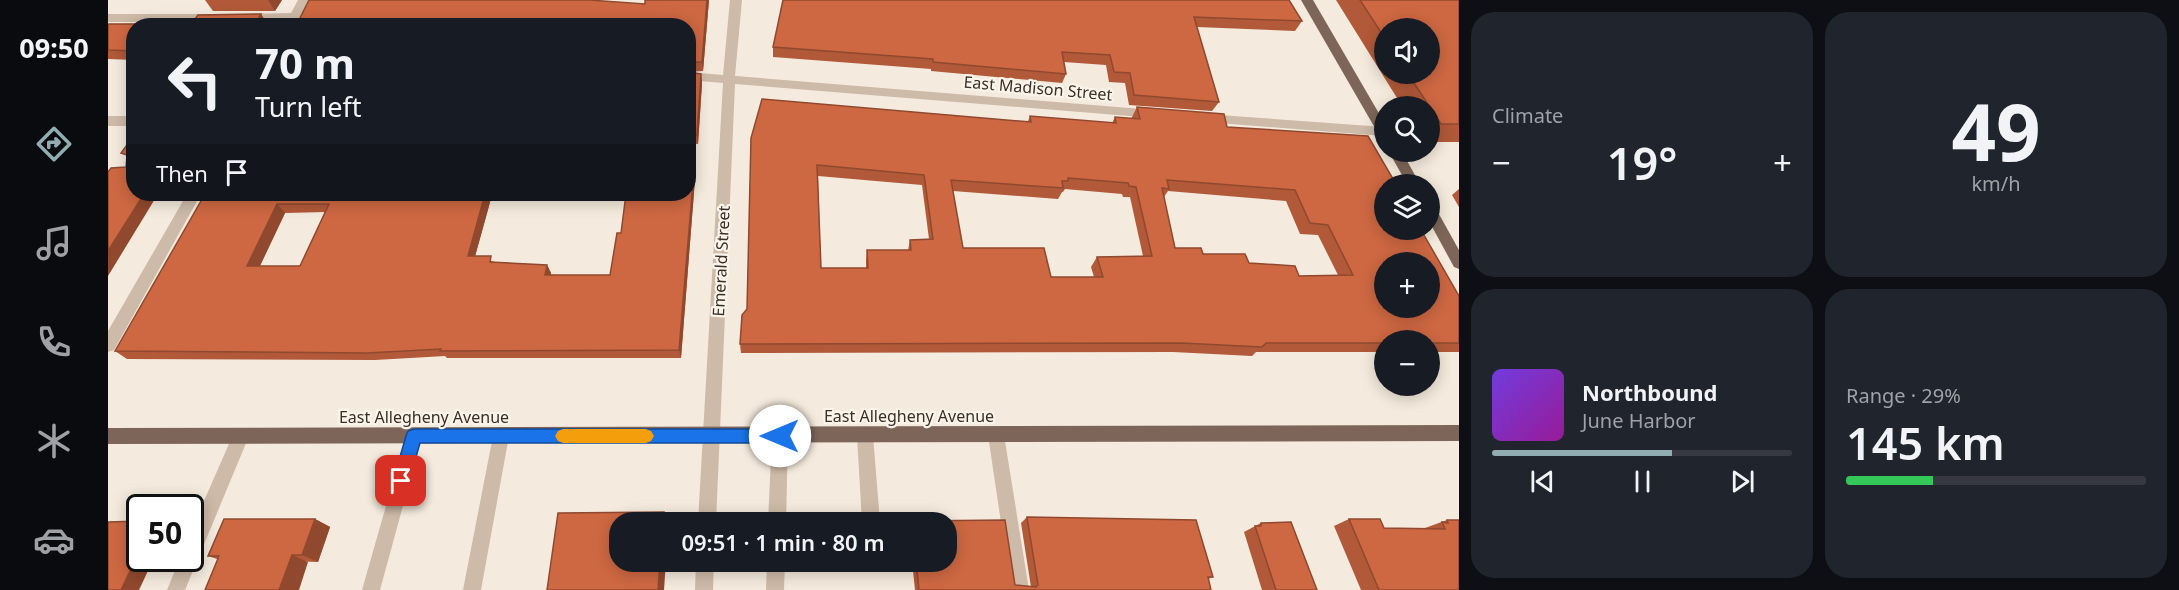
<!DOCTYPE html>
<meta charset="utf-8">
<style>
:root{--surface:#171b24;--page:#20242c;--text:#f1f3f6;--muted:#9ea1a6;--line:#363941;--accent:#91adb2}
body{margin:0;font-family:"Noto Sans",sans-serif;background:var(--page);color:var(--text);height:100vh;display:flex;flex-direction:column;font-size:22px;white-space:nowrap}
*{box-sizing:border-box;margin:0}
p{font-size:20px;color:var(--muted)}
.icon{flex:none;width:33px;height:33px;fill:none;stroke:currentColor;stroke-width:2;stroke-linecap:round;stroke-linejoin:round}
.map{position:relative;flex:1;overflow:hidden}
.drawer{display:flex;flex-direction:column;gap:12px;padding:12px;background:#0d0f14;width:720px}
.drawer>*{flex:none}
.guide{position:absolute;left:18px;top:18px;width:570px;height:183px;border-radius:24px;box-shadow:0 3px 15px #0003;background:#171b24;color:var(--text);overflow:hidden}
.tools{position:absolute;left:1266px;top:18px;display:grid;gap:12px}
.tools a{display:grid;place-items:center;width:66px;height:66px;border-radius:50%;background:var(--surface);box-shadow:0 3px 15px #0003;font-size:30px}
.speed{position:absolute;left:18px;top:494px;display:flex;gap:12px;font-size:30px;font-weight:700;text-align:center}
.speed>*{display:grid;place-content:center;width:78px;height:78px;border-radius:50%;background:var(--surface);box-shadow:0 3px 15px #0003;line-height:1}
.speed .limit{border:3px solid #111;border-radius:9px;background:#fff;color:#111}
.pin{position:absolute;display:grid;place-items:center;width:51px;height:51px;color:#fff;margin:-26px;border-radius:12px;box-shadow:0 3px 9px #0006}
.me{position:absolute;width:66px;margin:-33px;rotate:270deg;stroke-linejoin:round;filter:drop-shadow(0 0 4px #0008)}
.turn{display:flex;align-items:center;gap:21px;height:126px;padding:0 30px;font-size:27px}
.turn .icon{width:78px;height:78px;stroke-width:2.5}
.turn b{display:block;font-size:42px;line-height:51px}
.then{display:flex;align-items:center;height:57px;padding:0 30px;background:#0003;gap:12px;font-size:22px}
.big{font-size:45px;font-weight:600;line-height:1.1}
.drawer .card{flex:1;display:flex;flex-direction:column;justify-content:center;gap:9px;min-width:0;padding:0 21px;border-radius:24px;background:var(--page)}
.drawer .dial{align-items:center;gap:0}
.dial b{font-size:78px;line-height:1}
.song{display:flex;align-items:center;gap:18px}
.cover{width:72px;height:72px;border-radius:9px;background:linear-gradient(135deg,hsl(260 70% 55%),hsl(300 70% 35%))}
.played{height:6px;border-radius:3px;background:linear-gradient(90deg,var(--accent) 60%,var(--line) 60%)}
.keys{display:flex;justify-content:space-around;direction:ltr}
.heat{display:flex;justify-content:space-between;align-items:center;font-size:33px;direction:ltr}
.charge{height:9px;border-radius:4px;background:linear-gradient(90deg,#34c759 29%,var(--line) 0)}
.drawer .tiles{flex:1;display:grid;gap:12px;grid-template-columns:repeat(2,1fr)}
.trip{position:absolute;left:501px;top:512px;width:348px;height:60px;border-radius:24px;background:var(--surface);box-shadow:0 3px 15px #0003;font-weight:600;line-height:60px;text-align:center}
main{display:flex;flex:1;min-height:0}
.dock{display:flex;flex-direction:column;width:108px;justify-content:space-around;align-items:center;background:#090b0e;color:var(--muted)}
.dock .icon{width:42px;height:42px}
.dock .selected{color:var(--accent)}
.dock b{font-size:27px;color:var(--text)}
.map>svg:first-child{display:block}
.lines{fill:none;stroke-linecap:round;stroke-linejoin:round}
.minor{fill:#cdbaa8;fill-rule:evenodd}
.major{fill:#7d6659;fill-rule:evenodd}
.wall{fill:#b15939;fill-rule:evenodd}
.shaded-wall{fill:#90492e}
.building{fill:#ce6842;stroke:#90492e;stroke-width:1.5;fill-rule:evenodd}
.route{fill:#1a73e8;stroke:#114b97;stroke-width:1.5}
.slow{fill:#f59e0b}
.labels{text-anchor:middle;dominant-baseline:central;stroke-width:4.5;stroke-linejoin:round;paint-order:stroke}
.street-label{font-size:16px;fill:#3a2f29;stroke:#fbf4ea}
</style>
<main>
<nav class="dock">
<b>09:50</b>
<svg class="icon selected" aria-label="directions" viewBox="0 0 24 24"><path d="M12 3l9 9-9 9-9-9zM9 14v-3h6M13 9l2 2-2 2"/></svg>
<svg class="icon" aria-label="music" viewBox="0 0 24 24"><path d="M9 18V5l10-2v13"/><circle cx="6" cy="18" r="3"/><circle cx="16" cy="16" r="3"/></svg>
<svg class="icon" aria-label="phone" viewBox="0 0 24 24"><path d="M5 4h4l2 5-3 2q2 4 5 5l2-3 5 2v4C11 20 4 13 5 4z"/></svg>
<svg class="icon" aria-label="climate" viewBox="0 0 24 24"><path d="M12 3v18M4 7l16 10M4 17L20 7"/></svg>
<svg class="icon" aria-label="car" viewBox="0 0 24 24"><path d="M5 17H2v-5l4-1 3-4h7l3 4 3 1v5h-3M9 17h6M6 11h13"/><circle cx="7" cy="17" r="2"/><circle cx="17" cy="17" r="2"/></svg>
</nav>
<div class="map">
<svg width="1351" height="590" viewBox="0 0 1351 590">
<rect width="100%" height="100%" fill="#f4eadd"/>
<g class="lines">
<!-- minor -->
<g class="minor">
<polygon points="190,0 202,0 188,26 177,26 179,21 135,22 129,18 135,14 183,13"/>
<polygon points="622,0 634,0 627,76 1046,110 1052,114 1046,118 627,84 608,522 590,522 615,83 580,80 580,72 615,75"/>
<polygon points="0,14 105,14 111,18 105,22 0,22"/>
<polygon points="1097,114 1276,127 1276,136 1097,122 1091,118"/>
<rect x="0" y="116" width="26" height="10"/>
<polygon points="79,194 93,194 6,350 0,352 0,331"/>
<polygon points="888,427 894,429 896,435 921,590 903,590 880,435 882,429"/>
<polygon points="133,428 139,430 141,436 77,590 59,590 72,558 82,558 82,533 127,430"/>
<polygon points="306,428 312,430 314,436 272,590 254,590 298,436 300,430"/>
<polygon points="393,428 399,430 401,436 373,590 355,590 385,436 387,430"/>
<polygon points="672,428 678,430 680,436 678,522 660,522 664,436 666,430"/>
<polygon points="757,428 763,430 765,436 772,522 754,522 749,436 751,430"/>
<polygon points="588,561 606,561 605,590 587,590"/>
<polygon points="659,561 677,561 676,590 658,590"/>
</g>
<!-- major -->
<g class="major">
<polygon points="1193,0 1205,0 1276,122 1276,136 1271,135"/>
<polygon points="1281,152 1294,152 1312,184 1299,184"/>
<polygon points="1322,206 1327,207 1351,250 1351,269 1346,267 1322,223"/>
<polygon points="1351,425 1351,441 0,444 0,428"/>
</g>
</g>
<!-- wall -->
<g class="wall">
<polygon points="97,0 174,0 167,11 105,11"/>
<polygon points="601,0 595,71 580,72 580,26 537,4"/>
<polygon points="675,0 1194,21 1187,31 1089,27 1111,102 1104,111 1021,105 1017,83 1001,82 998,65 956,62 958,74 954,83 823,71 823,69 665,57 665,47"/>
<path d="M1228 0H1351V142H1322V106H1294ZM1276 28 1322 74H1276Z"/>
<polygon points="159,23 26,26 26,60 0,59 0,24"/>
<polygon points="580,72 593,74 594,83 590,144 580,143"/>
<path d="M1029 107 1119 127 1351 296V352H1322V340H1276V352H1148L1144 356 1065 352 633 353 632 344 639 309 643 138 920 121 922 116 1004 123 1007 117 1023 119ZM710 176 814 185 821 239 802 240 800 250H759L758 260V268H713ZM957 189 1014 194 1015 197H1022L1035 256 989 257 983 267 986 277H943L855 248 845 191 950 199 954 192H955ZM1060 191 1178 201 1192 234 1210 235 1230 275 1191 276 1141 263 1067 248 1056 197Z"/>
<path d="M586 170 587 179 573 358H339L337 356 267 360 19 359 7 351 97 194H410V195H384L367 256 387 262 439 265 443 273V275H502L513 233ZM217 212 192 266H152L177 213Z"/>
<polygon points="1351,189 1351,207 1344,195"/>
<polygon points="919,517 1088,520 1105,577 1100,579 1103,590 807,590 804,561 838,561 838,522 804,522 804,521 897,520 907,585 923,587 913,523"/>
<polygon points="207,519 222,527 210,562 109,559 100,556"/>
<polygon points="1241,519 1276,528 1317,528 1339,520 1351,590 1253,590 1226,526"/>
<polygon points="1153,523 1209,590 1154,590 1136,532"/>
</g>
<!-- shaded-wall -->
<g class="shaded-wall">
<polygon points="160,0 174,0 167,11"/>
<polygon points="599,0 601,0 595,71 594,62"/>
<polygon points="153,14 159,23 158,26 146,26"/>
<polygon points="593,74 594,83 590,144 589,135"/>
<polygon points="586,170 587,179 573,358 571,350"/>
<polygon points="36,194 50,194 0,276 0,251"/>
<polygon points="377,194 383,194 384,195 365,264 360,256"/>
<polygon points="169,204 177,213 148,274 139,266"/>
<polygon points="439,265 443,273 441,283 437,275"/>
<polygon points="556,512 561,522 555,522"/>
<polygon points="207,519 222,527 210,562 194,555"/>
<polygon points="32,550 32,558 46,558 31,590 13,590"/>
<polygon points="184,555 200,562 191,590 171,590"/>
<polygon points="552,561 558,561 556,590 550,590"/>
</g>
<!-- building -->
<g class="building">
<polygon points="201,0 481,0 537,4 537,0 599,0 594,62 580,62 580,26 188,26"/>
<polygon points="675,0 1181,0 1194,21 1086,17 1111,102 1026,95 1022,73 1006,72 1002,55 954,52 958,74 825,62 825,59 665,47"/>
<polygon points="1252,0 1351,0 1351,124 1333,124 1300,74 1322,74 1322,28 1276,28 1276,37"/>
<polygon points="153,14 146,26 26,26 26,51 0,50 0,24 83,24 90,15"/>
<polygon points="580,72 593,74 589,135 580,134"/>
<path d="M654 99 923 122 922 116 1008 123 1007 117 1032 119 1029 107 1116 114 1119 127 1260 136 1288 184H1276V230H1313L1351 296V343H1322V340H1276V343H1158L1154 347 1073 343 632 344 634 315 639 309 643 138ZM709 165 816 175 825 239 802 240 803 250H759L760 268H713ZM960 178 1020 183 1021 186 1028 187 1044 256 989 257 995 277H943L936 248H855L843 180 955 188 954 181H960ZM1059 180 1187 190 1202 223 1220 225 1245 275 1191 276 1187 266 1141 263 1137 254H1095L1093 248H1067L1054 188 1061 189ZM1276 262H1322V308H1276Z"/>
<polygon points="26,135 26,194 36,194 0,251 0,172 3,168 18,167 19,155 13,153"/>
<path d="M580 170H586L571 350 332 351 333 349 259 353 7 351 97 194H377L360 256H383L382 262 439 265 437 275H502L509 233H513L518 194H580ZM169 204H221L192 266H139Z"/>
<polygon points="556,512 555,522 512,522 512,561 552,561 550,590 439,590 450,513"/>
<polygon points="919,517 1088,520 1105,577 1100,577 1103,590 811,590 808,561 838,561 838,522 804,522 804,521 897,520 907,585 928,587 930,585"/>
<polygon points="116,519 207,519 194,555 184,555 171,590 97,590 111,556 100,556"/>
<polygon points="1241,519 1272,519 1276,528 1337,529 1334,522 1340,523 1339,520 1351,520 1351,590 1271,590"/>
<polygon points="32,521 32,550 13,590 0,590 0,522"/>
<polygon points="1183,522 1209,590 1168,590 1147,526 1153,526 1153,523"/>
</g>
<!-- route -->
<polygon class="route" points="306,429 672,429 678,431 680,436 678,441 672,443 312,443 301,481 299,487 293,489 288,487 285,481 298,436 300,431"/>
<!-- slow -->
<polygon class="slow" points="455,429 538,429 543,431 546,436 543,441 538,443 455,443 450,441 447,436 450,431"/>
<g class="labels">
<!-- street labels -->
<g class="street-label">
<text transform="translate(930 88) rotate(5)">East Madison Street</text>
<text transform="translate(613 261) rotate(-87)">Emerald Street</text>
<text x="801" y="416">East Allegheny Avenue</text>
<text x="316" y="417">East Allegheny Avenue</text>
</g>
</g>
</svg>
<div class="tools">
<a><svg class="icon" aria-label="sound" viewBox="0 0 24 24"><path d="M4 9h4l5-4v14l-5-4H4zM17 9q2 3 0 6"/></svg></a>
<a><svg class="icon" aria-label="search" viewBox="0 0 24 24"><circle cx="10" cy="10" r="6"/><path d="M15 15l6 6"/></svg></a>
<a><svg class="icon" aria-label="layers" viewBox="0 0 24 24"><path d="M12 4l9 5-9 5-9-5zM3 14l9 5 9-5"/></svg></a>
<a>+</a>
<a>−</a>
</div>
<div class="speed"><div class="limit">50</div></div>
<div class="pin" style="left:293px;top:481px;background:#d93025"><svg class="icon" aria-label="arrive" viewBox="0 0 24 24"><path d="M6 21V4h12l-3 4 3 4H6"/></svg></div>
<svg class="me" style="left:672px;top:436px" viewBox="-20 -20 40 40"><circle r="19" fill="#fff"/><path d="M0-13L10 11 0 6-10 11z" fill="#1a73e8"/></svg>
<div class="trip">09:51 · 1 min · 80 m</div>
<div class="guide">
<div class="turn"><svg class="icon" aria-label="left" viewBox="0 0 24 24"><path d="M17 20v-9H6M10 6l-5 5 5 5"/></svg><div><b>70 m</b>Turn left</div></div>
<div class="then">Then<svg class="icon" aria-label="arrive" viewBox="0 0 24 24"><path d="M6 21V4h12l-3 4 3 4H6"/></svg></div>
</div>
</div>
<section class="drawer">
<div class="tiles">
<div class="card"><p>Climate</p>
<div class="heat"><a>−</a><b class="big">19°</b><a>+</a></div>
</div>
<div class="card dial"><b>49</b><p>km/h</p></div>
<div class="card">
<div class="song"><i class="cover"></i><div><b>Northbound</b><p>June Harbor</p></div></div>
<div class="played"></div>
<div class="keys"><svg class="icon" aria-label="previous" viewBox="0 0 24 24"><path d="M18 5L8 12l10 7zM5 5v14"/></svg><svg class="icon" aria-label="pause" viewBox="0 0 24 24"><path d="M8 5v14M16 5v14"/></svg><svg class="icon" aria-label="next" viewBox="0 0 24 24"><path d="M6 5l10 7-10 7zM19 5v14"/></svg></div>
</div>
<div class="card"><p>Range · 29%</p><b class="big">145 km</b><div class="charge"></div></div>
</div>
</section>
</main>
